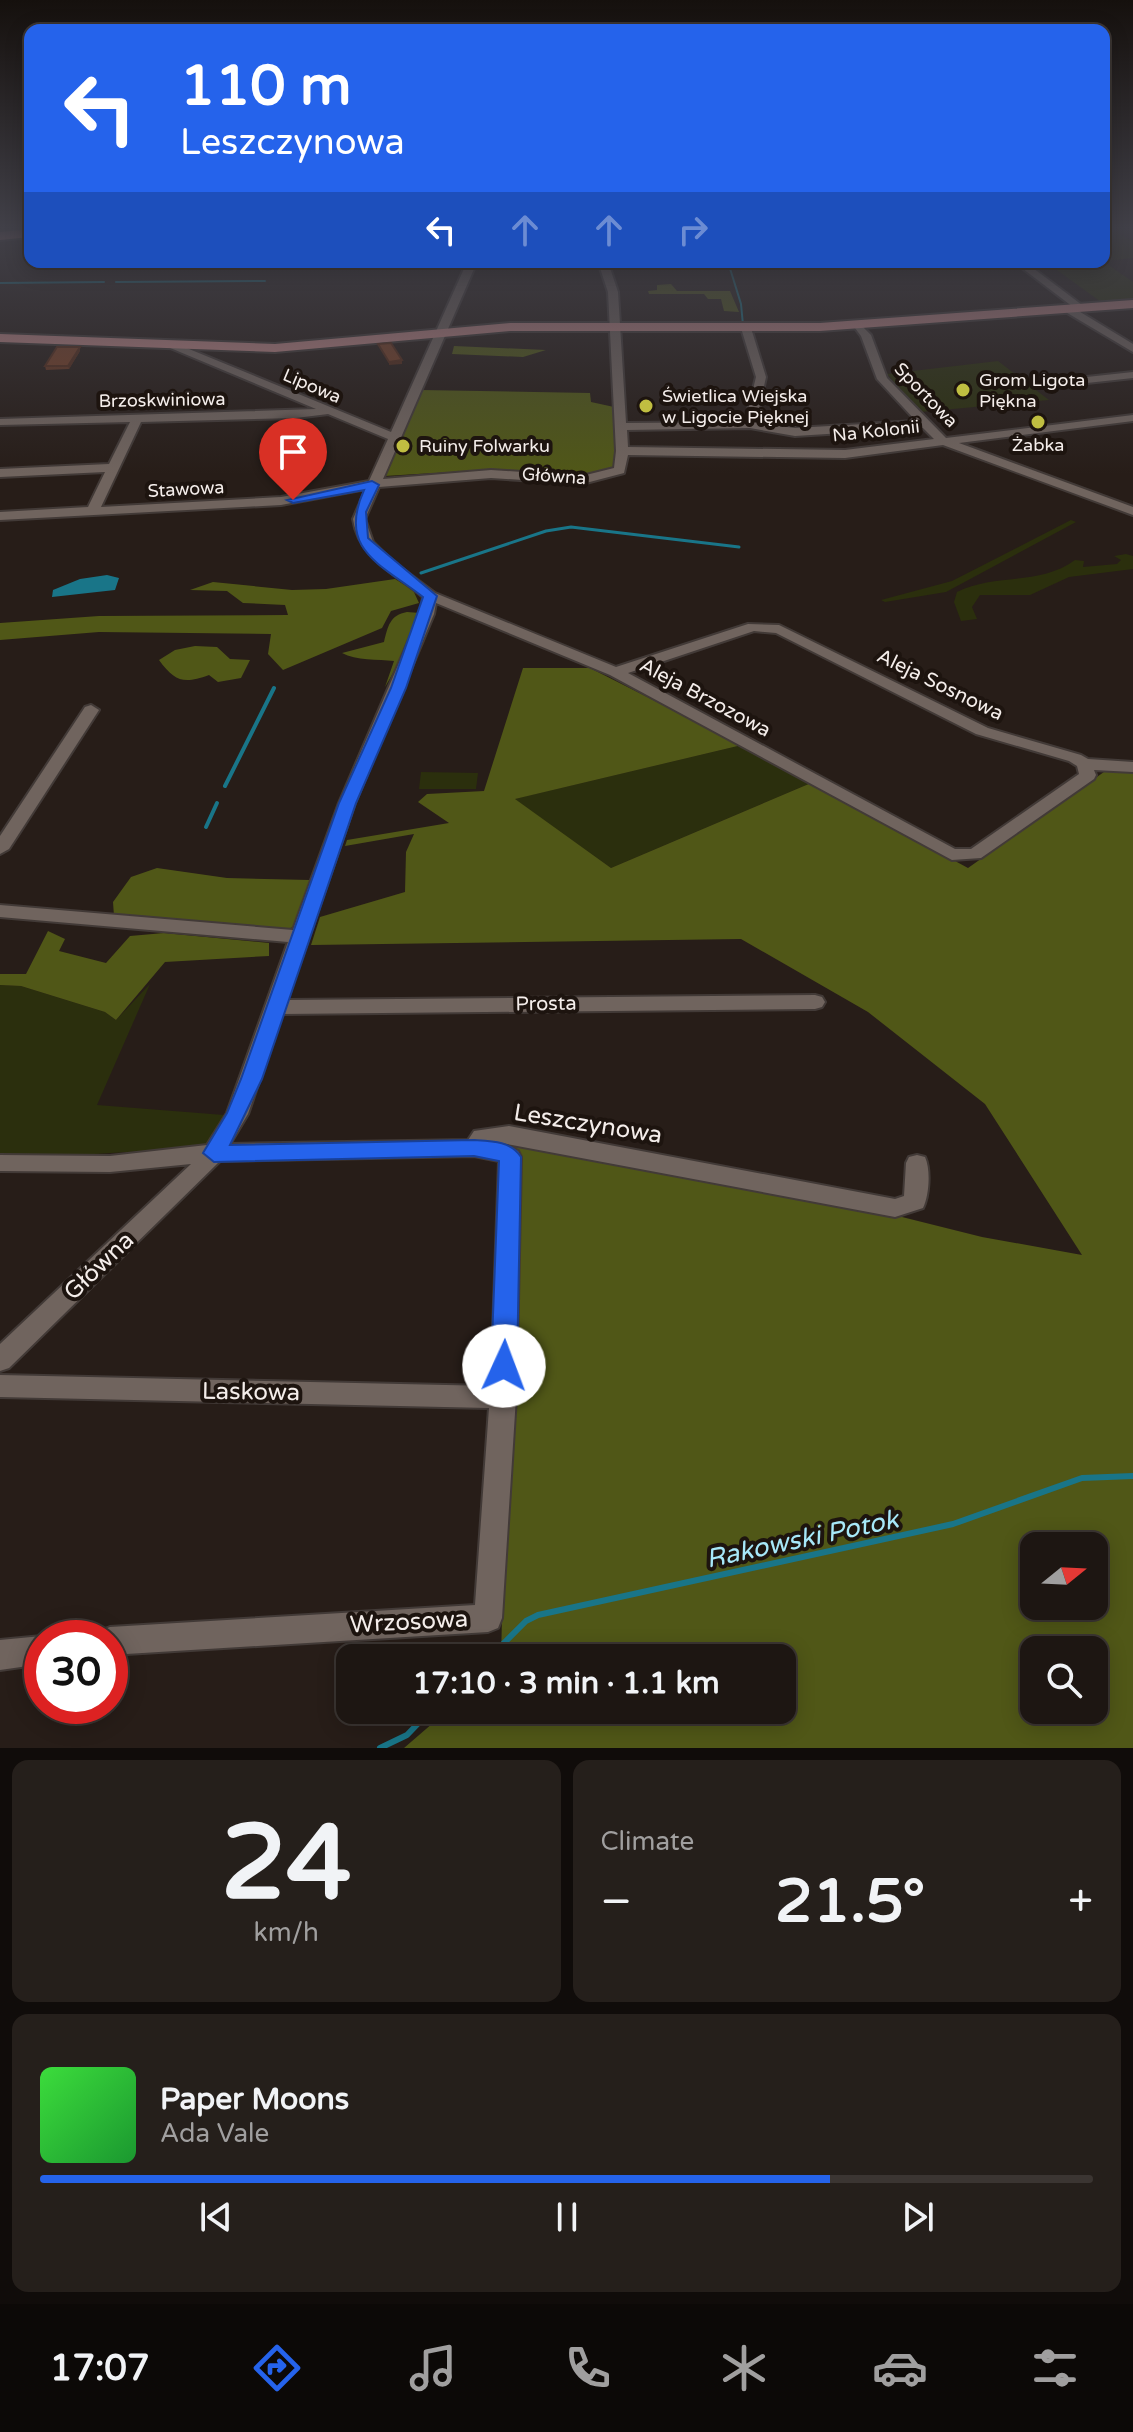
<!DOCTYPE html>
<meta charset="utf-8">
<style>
:root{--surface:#1d1612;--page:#251f1b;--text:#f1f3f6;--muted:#a09f9f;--line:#3b3532;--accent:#2563eb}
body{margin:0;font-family:"Varela Round",sans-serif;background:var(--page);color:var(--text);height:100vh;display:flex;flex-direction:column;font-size:30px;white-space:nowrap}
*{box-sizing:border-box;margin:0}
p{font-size:26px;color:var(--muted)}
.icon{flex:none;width:44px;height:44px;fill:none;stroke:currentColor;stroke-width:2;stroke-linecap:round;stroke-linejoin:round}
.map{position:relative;height:1748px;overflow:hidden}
.sheet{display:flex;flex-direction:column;gap:12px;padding:12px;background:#100c0a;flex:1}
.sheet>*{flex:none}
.guide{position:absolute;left:24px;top:24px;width:1086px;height:244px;border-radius:16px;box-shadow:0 4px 20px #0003,0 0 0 2px var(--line);background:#2563eb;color:#fff;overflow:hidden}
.needle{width:52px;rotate:72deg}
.tools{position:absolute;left:1020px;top:1532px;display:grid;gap:16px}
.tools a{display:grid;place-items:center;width:88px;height:88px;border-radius:16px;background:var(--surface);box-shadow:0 4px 20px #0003,0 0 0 2px var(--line);font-size:40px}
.speed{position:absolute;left:24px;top:1620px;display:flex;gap:16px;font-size:40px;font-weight:700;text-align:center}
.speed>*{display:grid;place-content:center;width:104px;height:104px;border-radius:50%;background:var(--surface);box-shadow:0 4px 20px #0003,0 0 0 2px var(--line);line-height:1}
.speed .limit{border:12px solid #d22;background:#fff;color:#111}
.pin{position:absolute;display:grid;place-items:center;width:68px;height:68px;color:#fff;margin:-82px -34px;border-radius:50% 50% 50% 0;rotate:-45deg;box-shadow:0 0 8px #0007}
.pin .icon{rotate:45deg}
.me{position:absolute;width:88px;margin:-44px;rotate:2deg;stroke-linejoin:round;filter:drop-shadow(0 0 6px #0008)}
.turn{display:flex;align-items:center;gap:28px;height:168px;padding:0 24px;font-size:36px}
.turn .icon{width:104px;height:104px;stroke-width:2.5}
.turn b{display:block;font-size:56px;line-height:68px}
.lanes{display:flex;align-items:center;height:76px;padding:0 24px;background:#0003;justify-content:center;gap:40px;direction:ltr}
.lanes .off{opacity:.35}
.big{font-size:60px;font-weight:800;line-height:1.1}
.sheet .tile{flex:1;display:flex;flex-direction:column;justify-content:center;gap:12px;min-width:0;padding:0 28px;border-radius:16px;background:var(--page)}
.sheet .dial{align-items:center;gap:0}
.dial b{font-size:104px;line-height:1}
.song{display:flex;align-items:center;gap:24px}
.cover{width:96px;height:96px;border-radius:12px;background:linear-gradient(135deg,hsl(120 70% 55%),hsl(130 70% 35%))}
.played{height:8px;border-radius:4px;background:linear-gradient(90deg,var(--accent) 75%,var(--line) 75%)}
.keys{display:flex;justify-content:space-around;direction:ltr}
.heat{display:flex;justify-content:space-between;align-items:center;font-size:44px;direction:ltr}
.sheet .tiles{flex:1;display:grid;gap:12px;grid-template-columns:1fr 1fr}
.tile:last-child{grid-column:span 2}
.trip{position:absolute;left:336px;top:1644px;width:460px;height:80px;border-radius:16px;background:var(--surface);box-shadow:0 4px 20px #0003,0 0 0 2px var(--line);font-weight:800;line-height:80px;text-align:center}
.tab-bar{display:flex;height:128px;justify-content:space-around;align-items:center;background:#0c0907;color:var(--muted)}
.tab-bar .icon{width:56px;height:56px}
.tab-bar .selected{color:var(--accent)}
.tab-bar b{font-size:36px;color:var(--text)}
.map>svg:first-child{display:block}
.green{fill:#2b2f0d}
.forest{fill:#505717;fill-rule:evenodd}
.water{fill:#197588}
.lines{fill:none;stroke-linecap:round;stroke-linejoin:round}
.stream-far3{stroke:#197588;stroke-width:2}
.stream-far2{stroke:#197588;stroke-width:3}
.stream-far1{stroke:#197588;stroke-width:4}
.stream{stroke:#197588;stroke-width:6}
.minor-casing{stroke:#423a37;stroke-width:4}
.major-casing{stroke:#423a37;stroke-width:4}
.highway-casing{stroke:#423a37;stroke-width:4}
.minor{fill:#70645e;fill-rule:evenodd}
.major{fill:#b98382;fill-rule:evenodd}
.highway{fill:#e9989a;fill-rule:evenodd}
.wall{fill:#653620}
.shaded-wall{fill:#532c1a}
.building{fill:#763f25;stroke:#532c1a;stroke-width:2}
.route{fill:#2563eb;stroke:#184099;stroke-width:2}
.poi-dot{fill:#c0be41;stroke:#1d140f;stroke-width:3}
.labels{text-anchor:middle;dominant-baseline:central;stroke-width:8;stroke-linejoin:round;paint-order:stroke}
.far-poi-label{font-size:18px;fill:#f4edea;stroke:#1d140f;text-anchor:start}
.far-street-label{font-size:18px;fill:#f4edea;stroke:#1d140f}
.street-label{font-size:20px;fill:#f4edea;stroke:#1d140f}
.near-street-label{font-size:24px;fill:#f4edea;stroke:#1d140f}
.near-water-label{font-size:26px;font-style:italic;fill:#a7e8f9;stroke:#1d140f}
</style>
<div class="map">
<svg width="1133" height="1748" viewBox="0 0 1133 1748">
<rect width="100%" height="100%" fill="#271d18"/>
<!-- green -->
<g class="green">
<polygon points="1104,229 1112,229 1133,242 1133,258 1104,261"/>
<polygon points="1046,262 1104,262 1133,282 1133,299 1101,302"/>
<polygon points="998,361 1049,400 920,412 887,374"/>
<polygon points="1071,520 1076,522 946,592 885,602 881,600 952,581"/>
<path d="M1126 554 1133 556V569L1069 577 1030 595H980L972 607 977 619 961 621 954 602 957 592C994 573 1040 586 1075 560L1084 561 1083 567 1117 564 1121 560 1114 556Z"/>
<polygon points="742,745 811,783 611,868 514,799"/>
<polygon points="421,772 478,773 476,789 419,789"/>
<polygon points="150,984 97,1105 224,1115 208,1147 63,1156 0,1155 0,985 21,986 105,1012 116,1020"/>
</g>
<!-- forest -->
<g class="forest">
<polygon points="671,284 677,291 730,291 739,312 724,311 721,299 708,299 704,294 649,294 648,291 657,290 657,285"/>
<polygon points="454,346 546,350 523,357 452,354"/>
<path d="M421 390 590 393 591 402 614 407 617 467C582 489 535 470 496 470 459 471 422 474 385 476Z"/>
<polygon points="395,579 413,590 419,603 391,611 382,628 283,670 268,654 271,634 99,632 0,640 0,623 99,616 288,615 285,605 243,603 227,591 190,590 213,582 292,590 326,589"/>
<path d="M407 612 420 613 407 649 385 687 394 661C378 659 356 661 342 653L384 642C388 626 390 615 407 612Z"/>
<path d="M195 646 217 647 230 659 250 660 241 678 218 682 209 675C184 684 175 682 159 660L175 650Z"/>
<path d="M523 668H590L742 745 515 799 611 868 811 783 968 868 1111 767 1133 770V1748H404L448 1710H782V1658H501L514 1143 754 1180 982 1237 1082 1255 985 1104 868 1012 741 939 311 945 320 917 405 892 406 852 414 834 345 846 347 840 449 823 418 802 427 794 484 791ZM1034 1546H1094V1606H1034ZM1034 1650H1094V1710H1034Z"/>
<polygon points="157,868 227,878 310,880 294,927 279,931 114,916 113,902 131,877"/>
<polygon points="48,931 65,939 59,951 106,963 130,936 164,933 269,943 269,956 165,962 116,1020 105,1012 21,986 0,985 0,974 26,974"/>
</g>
<!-- water -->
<polygon class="water" points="107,575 119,578 115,590 52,597 53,590 80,579"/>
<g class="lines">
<!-- stream-far3 -->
<g class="stream-far3">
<polyline points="728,262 741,304 743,325"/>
<polyline points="116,282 265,281"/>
<polyline points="0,283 104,282"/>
</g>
<!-- stream-far2 -->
<polyline class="stream-far2" points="421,573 546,531 571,527 739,547"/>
<!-- stream-far1 -->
<g class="stream-far1">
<polyline points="225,786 274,688"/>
<polyline points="206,827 217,803"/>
</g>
<!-- stream -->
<g class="stream">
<polyline points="489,1658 526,1621 538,1615 953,1524 1082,1478 1133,1476"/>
<polyline points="380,1748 407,1735 431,1710"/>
</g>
<!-- minor casing -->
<g class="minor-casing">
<g id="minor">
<path d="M467 262H477L383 479 491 470 582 476 614 468 616 451 608 292 598 262H608L618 292 626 423 745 422 756 377 741 328 746 325 751 328 766 377 756 423 795 428 916 421 877 379 861 336 852 324 857 321 871 335 887 378 946 438 1133 415V421L959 443 1133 507V515L943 445 845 458 628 455 624 473 582 484 491 478 379 487 365 519 373 542 391 560 435 593 616 667 748 624 779 625 988 728 1081 755 1088 759 1133 762V772L1094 770 1096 775 1094 779 981 858 952 860 610 675 436 603 434 614 355 803 287 1000 815 995 822 997 825 1002 822 1007 815 1009 282 1014 248 1114 230 1144 468 1140 474 1131 509 1126 895 1199 904 1196 906 1163 909 1157 917 1155 925 1157C931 1170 929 1196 923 1208L895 1217 502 1143 518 1151 521 1157 516 1397 502 1618 498 1628 488 1632 110 1655V1638H97L100 1631 110 1627 475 1605 489 1408 0 1397V1375L491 1386 499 1161 474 1156 220 1161 9 1368 0 1371V1344L191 1164 110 1172 0 1171V1155L110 1156 207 1145 227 1113 288 942 0 917V905L293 930 339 803 420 614 423 597C395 573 359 559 353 519L366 489 281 505 0 520V512L88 507 105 472 0 477V469L109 464 130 422 0 425V419L316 409 168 347V343L172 342 391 432ZM328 414 388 439 369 481 281 497 101 507 141 422 296 418ZM750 428 795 436 923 428 934 439 845 450 628 447 627 430ZM754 631 776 633 976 734 1069 761 1077 766 1079 774 971 849H955L628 673Z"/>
<polygon points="1014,262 1025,262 1086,308 1077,310"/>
<polygon points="1064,307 1072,307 1133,344 1133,352 1064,311"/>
<polygon points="1133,372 1133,378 1059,386 1053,383 1059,380"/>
<polygon points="91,705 99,710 9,849 0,854 0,836 85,707"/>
<polygon points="42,1636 48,1638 42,1638 42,1664 0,1670 0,1640"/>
</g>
</g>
<!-- major casing -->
<g class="major-casing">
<polygon id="major" points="1133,300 1133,308 820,331 510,331 275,352 0,342 0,334 275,344 510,323 820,323"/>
</g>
<!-- highway casing -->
<g class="highway-casing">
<polygon id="highway" points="30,229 30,237 0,240 0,232"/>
</g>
<!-- minor -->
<use href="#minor" class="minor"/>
<!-- major -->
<use href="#major" class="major"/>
<!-- highway -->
<use href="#highway" class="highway"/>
</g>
<!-- wall -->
<polygon class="wall" points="80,351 69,369 46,370 45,366"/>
<!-- shaded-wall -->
<g class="shaded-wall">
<polygon points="80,347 80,351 69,369 68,366"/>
<polygon points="402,360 402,364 389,365 389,362"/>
</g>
<!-- building -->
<g class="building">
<polygon points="391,343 402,360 389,362 378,344"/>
<polygon points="57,347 80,347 68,366 45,366"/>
</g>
<!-- sky -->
<linearGradient id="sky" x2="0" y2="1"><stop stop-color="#15100d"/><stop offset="0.48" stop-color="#414048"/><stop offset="1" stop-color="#414048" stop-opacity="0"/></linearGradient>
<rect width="1133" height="474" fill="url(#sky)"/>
<!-- route -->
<path class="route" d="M372 481 379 485 366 512 368 538 437 596 406 688 356 803 262 1079 230 1145 474 1140C491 1141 511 1141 521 1157L517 1366 513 1373 504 1377 495 1373 491 1366 499 1161 474 1156 214 1162 203 1153 227 1113 241 1079 339 803 391 688 423 597C381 564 337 550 364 490L293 503 287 500Z"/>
<!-- markers -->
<g class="poi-dot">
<circle cx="963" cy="390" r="8"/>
<circle cx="646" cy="406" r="8"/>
<circle cx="1038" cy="422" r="8"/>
<circle cx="403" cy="446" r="8"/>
</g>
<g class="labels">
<!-- far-poi labels -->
<g class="far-poi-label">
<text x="979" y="380">Grom Ligota<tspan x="979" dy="21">Piękna</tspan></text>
<text x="662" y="396">Świetlica Wiejska<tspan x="662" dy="21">w Ligocie Pięknej</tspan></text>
<text x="1038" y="445" text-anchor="middle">Żabka</text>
<text x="419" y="446">Ruiny Folwarku</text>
</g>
<!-- far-street labels -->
<g class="far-street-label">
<text transform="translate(312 386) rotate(23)">Lipowa</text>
<text transform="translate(926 395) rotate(46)">Sportowa</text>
<text transform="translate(162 400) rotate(-1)">Brzoskwiniowa</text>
<text transform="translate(876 431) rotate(-6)">Na Kolonii</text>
<text transform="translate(554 476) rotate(4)">Główna</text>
<text transform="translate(186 489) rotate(-3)">Stawowa</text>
</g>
<!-- street labels -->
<g class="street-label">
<text transform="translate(940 685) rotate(26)">Aleja Sosnowa</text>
<text transform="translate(705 698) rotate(28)">Aleja Brzozowa</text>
<text transform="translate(546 1004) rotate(-1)">Prosta</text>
</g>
<!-- near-street labels -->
<g class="near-street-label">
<text transform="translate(588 1124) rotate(9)">Leszczynowa</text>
<text transform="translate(99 1266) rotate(-44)">Główna</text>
<text transform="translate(251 1392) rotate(1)">Laskowa</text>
<text transform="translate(409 1622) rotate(-3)">Wrzosowa</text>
</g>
<!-- near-water labels -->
<g class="near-water-label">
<text transform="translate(802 1539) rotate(-12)">Rakowski Potok</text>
</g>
</g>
</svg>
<div class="tools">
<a><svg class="needle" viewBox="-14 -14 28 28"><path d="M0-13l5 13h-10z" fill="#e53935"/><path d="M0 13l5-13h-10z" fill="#a09f9f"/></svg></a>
<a><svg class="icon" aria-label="search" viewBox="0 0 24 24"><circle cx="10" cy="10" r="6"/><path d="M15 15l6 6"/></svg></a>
</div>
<div class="speed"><div class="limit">30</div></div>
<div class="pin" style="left:293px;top:500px;background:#d93025"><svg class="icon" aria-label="arrive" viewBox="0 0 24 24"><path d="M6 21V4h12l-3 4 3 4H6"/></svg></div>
<svg class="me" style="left:504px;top:1366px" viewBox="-20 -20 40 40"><circle r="19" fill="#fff"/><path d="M0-13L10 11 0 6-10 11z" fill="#2563eb"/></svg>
<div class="trip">17:10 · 3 min · 1.1 km</div>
<div class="guide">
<div class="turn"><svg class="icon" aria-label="left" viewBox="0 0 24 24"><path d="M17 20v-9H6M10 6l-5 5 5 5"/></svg><div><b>110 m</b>Leszczynowa</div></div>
<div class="lanes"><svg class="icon" aria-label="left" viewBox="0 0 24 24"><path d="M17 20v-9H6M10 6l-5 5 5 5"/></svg><svg class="icon off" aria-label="ahead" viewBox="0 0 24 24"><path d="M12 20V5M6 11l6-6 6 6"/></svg><svg class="icon off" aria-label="ahead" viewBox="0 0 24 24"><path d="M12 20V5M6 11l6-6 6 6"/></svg><svg class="icon off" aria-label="right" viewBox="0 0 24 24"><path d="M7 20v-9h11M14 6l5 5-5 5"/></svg></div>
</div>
</div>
<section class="sheet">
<div class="tiles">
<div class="tile dial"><b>24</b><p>km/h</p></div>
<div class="tile"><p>Climate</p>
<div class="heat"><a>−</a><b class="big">21.5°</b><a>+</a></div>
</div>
<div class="tile">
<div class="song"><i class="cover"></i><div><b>Paper Moons</b><p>Ada Vale</p></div></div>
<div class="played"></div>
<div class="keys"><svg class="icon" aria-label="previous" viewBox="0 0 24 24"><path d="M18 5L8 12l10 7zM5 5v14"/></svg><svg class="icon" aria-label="pause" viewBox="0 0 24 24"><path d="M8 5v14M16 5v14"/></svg><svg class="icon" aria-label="next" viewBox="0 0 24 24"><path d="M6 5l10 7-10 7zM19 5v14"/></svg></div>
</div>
</div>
</section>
<nav class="tab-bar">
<b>17:07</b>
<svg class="icon selected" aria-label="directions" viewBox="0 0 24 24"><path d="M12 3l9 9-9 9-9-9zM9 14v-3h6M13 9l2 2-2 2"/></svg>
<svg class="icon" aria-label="music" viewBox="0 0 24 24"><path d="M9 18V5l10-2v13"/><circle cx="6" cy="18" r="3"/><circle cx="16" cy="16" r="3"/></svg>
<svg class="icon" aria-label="phone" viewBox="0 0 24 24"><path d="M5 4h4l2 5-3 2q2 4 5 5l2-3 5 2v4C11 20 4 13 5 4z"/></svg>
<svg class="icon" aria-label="climate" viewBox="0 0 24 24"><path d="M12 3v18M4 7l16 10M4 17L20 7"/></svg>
<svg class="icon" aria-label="car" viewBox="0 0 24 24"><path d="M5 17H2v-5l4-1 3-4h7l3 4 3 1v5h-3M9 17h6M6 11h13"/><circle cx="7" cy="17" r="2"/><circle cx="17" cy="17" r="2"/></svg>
<svg class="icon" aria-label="filters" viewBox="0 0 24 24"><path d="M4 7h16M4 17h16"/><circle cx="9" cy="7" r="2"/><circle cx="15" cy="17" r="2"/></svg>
</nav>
